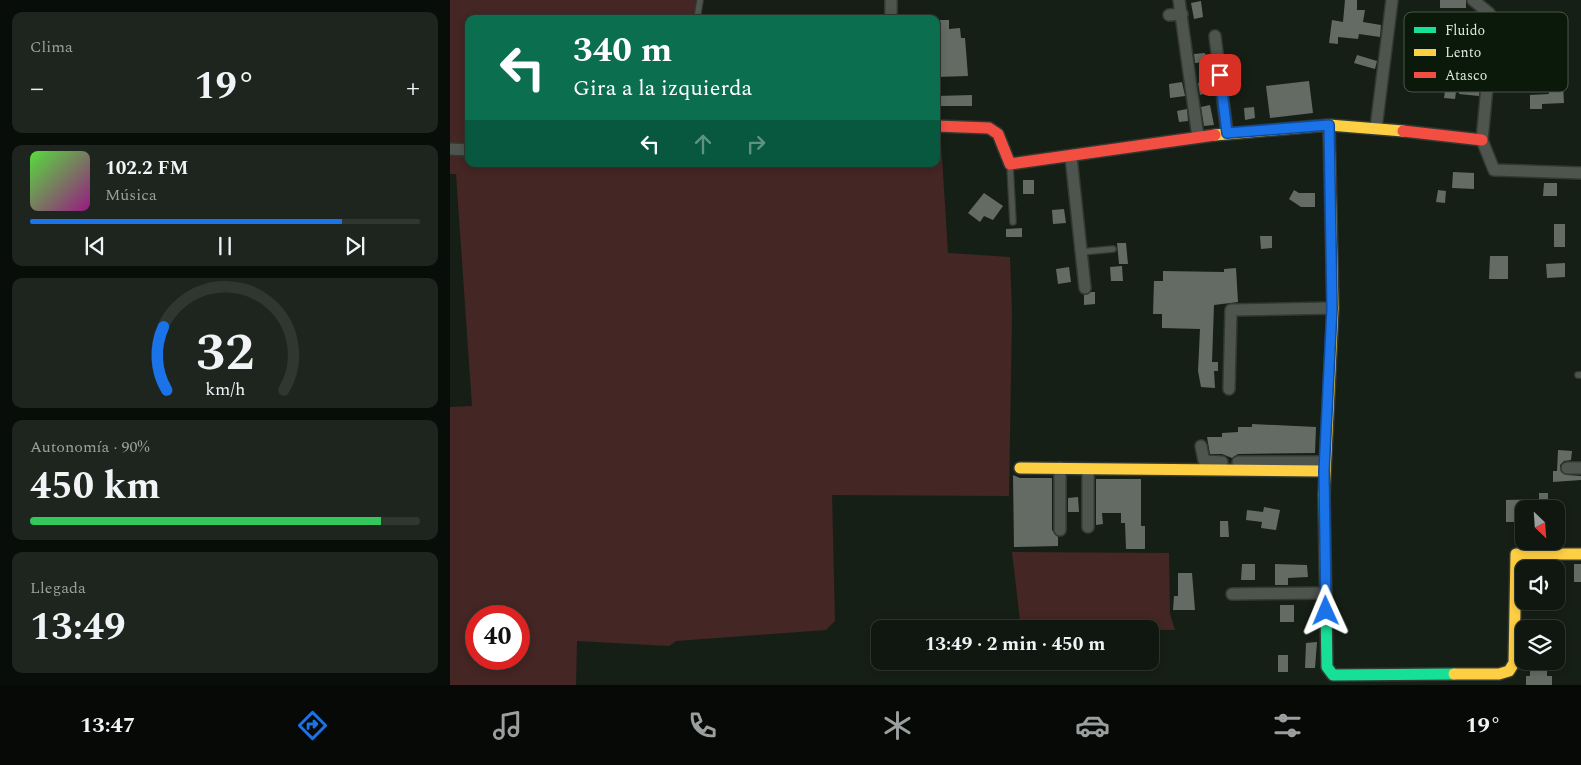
<!DOCTYPE html>
<html lang="es">
<meta charset="utf-8">
<style>
:root{--surface:#101710;--page:#1e241e;--text:#f1f3f6;--muted:#9c9f9f;--line:#303630;--accent:#1a73e8}
body{margin:0;font-family:Spectral,serif;background:var(--page);color:var(--text);height:100vh;display:flex;flex-direction:column;font-size:19px;white-space:nowrap}
*{box-sizing:border-box;margin:0}
p{font-size:16px;color:var(--muted)}
.icon{flex:none;width:28px;height:28px;fill:none;stroke:currentColor;stroke-width:2;stroke-linecap:round;stroke-linejoin:round}
.map{position:relative;flex:1;overflow:hidden}
.drawer{display:flex;flex-direction:column;gap:12px;padding:12px;background:#090d09;width:450px}
.drawer>*{flex:none}
.hud{position:absolute;left:15px;top:15px;width:475px;height:152px;border-radius:10px;box-shadow:0 2px 8px #0003,0 0 0 1px var(--line);background:#0b6e4f;color:#fff;overflow:hidden}
.needle{width:32px;rotate:155deg}
.tools{position:absolute;left:1065px;top:500px;display:grid;gap:10px}
.tools a{display:grid;place-items:center;width:50px;height:50px;border-radius:10px;background:var(--surface);box-shadow:0 2px 8px #0003,0 0 0 1px var(--line);font-size:25px}
.speed{position:absolute;left:15px;top:605px;display:flex;gap:10px;font-size:25px;font-weight:700;text-align:center}
.speed>*{display:grid;place-content:center;width:65px;height:65px;border-radius:50%;background:var(--surface);box-shadow:0 2px 8px #0003,0 0 0 1px var(--line);line-height:1}
.speed .limit{border:8px solid #d22;background:#fff;color:#111}
.pin{position:absolute;display:grid;place-items:center;width:42px;height:42px;color:#fff;margin:-21px;border-radius:10px;box-shadow:0 2px 8px #0006}
.me{position:absolute;width:55px;margin:-28px;rotate:359deg;stroke-linejoin:round;filter:drop-shadow(0 0 4px #0008)}
.turn{display:flex;align-items:center;gap:18px;height:105px;padding:0 25px;font-size:22px}
.turn .icon{width:65px;height:65px;stroke-width:2.5}
.turn b{display:block;font-size:35px;line-height:42px}
.lanes{display:flex;align-items:center;height:48px;padding:0 25px;background:#0003;justify-content:center;gap:25px;direction:ltr}
.lanes .off{opacity:.35}
.big{font-size:38px;font-weight:700;line-height:1.1}
.drawer .card{flex:1;display:flex;flex-direction:column;justify-content:center;gap:8px;min-width:0;padding:0 18px;border-radius:10px;background:var(--page)}
.drawer .dial{align-items:center;gap:0}
.dial svg{height:130px;overflow:visible;fill:none;stroke:var(--line);stroke-width:7;stroke-linecap:round;text-anchor:middle}
.dial text{fill:var(--text);stroke:none}
.song{display:flex;align-items:center;gap:15px}
.cover{width:60px;height:60px;border-radius:8px;background:linear-gradient(135deg,hsl(110 70% 55%),hsl(310 70% 35%))}
.played{height:5px;border-radius:2px;background:linear-gradient(90deg,var(--accent) 80%,var(--line) 80%)}
.keys{display:flex;justify-content:space-around;direction:ltr}
.heat{display:flex;justify-content:space-between;align-items:center;font-size:28px;direction:ltr}
.charge{height:8px;border-radius:4px;background:linear-gradient(90deg,#34c759 90%,var(--line) 0)}
.trip{position:absolute;left:421px;top:620px;width:288px;height:50px;border-radius:10px;background:var(--surface);box-shadow:0 2px 8px #0003,0 0 0 1px var(--line);font-weight:700;line-height:50px;text-align:center}
.dock{display:flex;height:80px;justify-content:space-around;align-items:center;background:#060906;color:var(--muted)}
.dock .icon{width:35px;height:35px}
.dock .on{color:var(--accent)}
.dock b{font-size:22px;color:var(--text)}
main{display:flex;flex:1;min-height:0}
.map>svg:first-child{display:block}
.green{fill:#442624;fill-rule:evenodd}
.building{fill:#646b64}
.lines{fill:none;stroke-linecap:round;stroke-linejoin:round}
.lane-casing{stroke:#333932;stroke-width:8}
.street-casing{stroke:#333932;stroke-width:14}
.fast-casing{stroke:#333932;stroke-width:14}
.slow-casing{stroke:#333932;stroke-width:14}
.jam-casing{stroke:#333932;stroke-width:14}
.lane{stroke:#4e554e;stroke-width:5.5}
.street{stroke:#4e554e;stroke-width:11}
.fast{stroke:#16e098;stroke-width:11}
.slow{stroke:#ffcf43;stroke-width:11}
.jam{stroke:#f24e42;stroke-width:11}
.route-casing{stroke:#114b97;stroke-width:12}
.route{stroke:#1a73e8;stroke-width:9}
.key{fill:#0a1909;stroke:#4a5749;stroke-width:1}
.key-label{font-size:14px;fill:#dee9dd}
</style>
<main>
<section class="drawer">
<div class="card"><p>Clima</p>
<div class="heat"><a>−</a><b class="big">19°</b><a>+</a></div>
</div>
<div class="card">
<div class="song"><i class="cover"></i><div><b>102.2 FM</b><p>Música</p></div></div>
<div class="played"></div>
<div class="keys"><svg class="icon" aria-label="previous" viewBox="0 0 24 24"><path d="M18 5L8 12l10 7zM5 5v14"/></svg><svg class="icon" aria-label="pause" viewBox="0 0 24 24"><path d="M8 5v14M16 5v14"/></svg><svg class="icon" aria-label="next" viewBox="0 0 24 24"><path d="M6 5l10 7-10 7zM19 5v14"/></svg></div>
</div>
<div class="card dial"><svg viewBox="0 0 100 80">
<path d="M14 69A42 42 0 1 1 86 69"/>
<path d="M14 69A42 42 0 0 1 12 30" stroke="#1a73e8"/>
<text x="50" y="56" font-size="32" font-weight="700">32</text>
<text x="50" y="72" font-size="11">km/h</text>
</svg></div>
<div class="card"><p>Autonomía · 90%</p><b class="big">450 km</b><div class="charge"></div></div>
<div class="card"><p>Llegada</p><b class="big">13:49</b></div>
</section>
<div class="map">
<svg width="1131" height="685" viewBox="0 0 1131 685">
<rect width="100%" height="100%" fill="#161f16"/>
<!-- green -->
<g class="green">
<path d="M0 0H250L247 19H19V164H486V126H490L498 253 560 257 562 313 559 496 382 495 385 621 376 630 226 641 219 646 127 641 126 685H0V407L22 406 6 174H0ZM26 616H69V659H26Z"/>
<polygon points="562,552 719,553 720,614 725,630 571,629"/>
</g>
<!-- building -->
<g class="building">
<polygon points="895,0 907,0 907,10 915,10 913,22 931,25 930,37 909,34 908,39 888,37 888,44 879,43 882,20 893,22"/>
<rect x="990" y="0" width="26" height="8"/>
<polygon points="751,1 753,17 744,19 741,3"/>
<polygon points="486,20 499,20 499,29 510,28 511,38 515,38 518,76 486,77"/>
<polygon points="755,53 756,62 745,63 744,54"/>
<polygon points="907,55 927,61 925,69 904,63"/>
<polygon points="1012,65 1029,67 1026,86 1030,86 1029,96 1009,94"/>
<polygon points="759,81 761,92 750,95 748,83"/>
<polygon points="859,81 863,113 820,118 816,86"/>
<polygon points="732,82 735,96 720,98 719,84"/>
<polygon points="1113,85 1114,103 1092,104 1092,109 1080,109 1080,95 1099,94 1098,86"/>
<polygon points="995,91 1006,92 1005,99 994,98"/>
<polygon points="522,95 522,106 487,106 486,96"/>
<polygon points="760,105 764,125 754,126 751,107"/>
<polygon points="804,107 805,118 795,120 794,108"/>
<polygon points="737,109 738,121 729,122 727,111"/>
<polygon points="1003,172 1024,173 1024,189 1002,188"/>
<rect x="573" y="180" width="11" height="14"/>
<polygon points="1094,183 1107,183 1107,196 1093,196"/>
<polygon points="844,190 849,193 865,193 865,207 851,207 839,199"/>
<polygon points="988,190 996,191 995,203 986,202"/>
<polygon points="534,193 553,206 543,220 534,216 530,222 518,213"/>
<polygon points="614,209 616,223 603,224 602,210"/>
<rect x="1104" y="224" width="11" height="23"/>
<polygon points="572,228 572,237 556,237 556,229"/>
<polygon points="810,236 822,236 822,248 811,249"/>
<polygon points="667,243 676,243 678,264 669,264"/>
<polygon points="1040,256 1058,256 1058,279 1039,279"/>
<polygon points="1115,263 1115,277 1097,278 1096,264"/>
<polygon points="672,266 673,281 661,281 660,267"/>
<polygon points="619,267 621,282 608,284 606,269"/>
<polygon points="786,268 788,302 764,305 762,362 768,362 768,371 764,371 765,388 751,387 748,371 750,329 712,328 712,314 703,314 704,281 713,281 713,271 774,272 774,269"/>
<polygon points="641,292 645,292 645,304 634,305 634,295"/>
<polygon points="802,424 866,427 865,453 788,454 782,458 772,454 760,454 757,437 772,437 772,433 788,432 788,427 802,427"/>
<polygon points="1108,450 1122,451 1121,460 1114,461 1110,465 1111,472 1117,475 1131,476 1131,480 1103,482 1103,471 1107,471"/>
<polygon points="563,475 570,478 602,478 602,530 608,537 608,546 564,547"/>
<polygon points="646,479 691,479 691,526 695,526 695,549 676,549 675,523 671,523 671,513 652,513 653,524 646,525"/>
<polygon points="1089,493 1098,493 1098,509 1074,509 1074,522 1056,522 1056,500 1089,499"/>
<polygon points="628,497 629,512 618,512 618,498"/>
<polygon points="814,507 830,510 826,530 811,528 812,522 796,520 797,510 813,512"/>
<polygon points="770,521 778,521 779,537 770,537"/>
<polygon points="792,564 805,564 805,580 791,580"/>
<polygon points="825,564 857,565 858,577 838,578 838,585 825,585"/>
<rect x="1124" y="564" width="7" height="18"/>
<polygon points="728,573 742,573 745,610 723,610 724,596 728,596"/>
<rect x="830" y="605" width="14" height="17"/>
<polygon points="867,642 865,668 855,668 856,643"/>
<rect x="828" y="655" width="10" height="17"/>
<polygon points="1080,661 1097,661 1097,676 1102,676 1102,685 1076,685 1076,676 1080,676"/>
</g>
<g class="lines">
<!-- lane casing -->
<g class="lane-casing">
<g id="lane">
<polyline points="247,19 250,0"/>
<polyline points="560,166 563,222"/>
<polyline points="631,252 663,249"/>
<polyline points="1128,375 1131,375"/>
</g>
</g>
<!-- street casing -->
<g class="street-casing">
<g id="street">
<polyline points="441,0 441,19"/>
<polyline points="729,0 748,137"/>
<polyline points="1023,0 1039,13 1043,23 1032,140 1044,170 1131,173"/>
<polyline points="719,15 732,14"/>
<polyline points="765,36 777,133"/>
<polyline points="926,128 942,0"/>
<polyline points="0,149 19,150"/>
<polyline points="621,157 635,288"/>
<polyline points="779,389 781,310 883,308"/>
<polyline points="751,446 754,461 772,462"/>
<polyline points="788,462 874,462"/>
<polyline points="610,468 610,530"/>
<polyline points="1117,468 1131,468"/>
<polyline points="638,527 638,469"/>
<polyline points="782,594 876,593"/>
</g>
</g>
<!-- fast casing -->
<g class="fast-casing">
<polyline id="fast" points="874,495 877,667 883,675 1004,674"/>
</g>
<!-- slow casing -->
<g class="slow-casing">
<g id="slow">
<polyline points="765,135 879,125 953,131"/>
<polyline points="570,468 874,471"/>
<polyline points="874,495 883,308 879,125"/>
<polyline points="1004,674 1049,674 1059,671 1064,663 1066,554 1131,554"/>
</g>
</g>
<!-- jam casing -->
<g class="jam-casing">
<g id="jam">
<polyline points="486,126 539,128 548,134 560,164 765,135"/>
<polyline points="953,131 1032,140"/>
</g>
</g>
<!-- lane -->
<use href="#lane" class="lane"/>
<!-- street -->
<use href="#street" class="street"/>
<!-- fast -->
<use href="#fast" class="fast"/>
<!-- slow -->
<use href="#slow" class="slow"/>
<!-- jam -->
<use href="#jam" class="jam"/>
</g>
<g class="lines">
<!-- route casing -->
<g class="route-casing">
<polyline id="route" points="770,75 777,133 879,125 882,308 874,471 876,611"/>
</g>
<!-- route -->
<use href="#route" class="route"/>
</g>
<!-- legend -->
<rect x="954" y="12" width="164" height="80" rx="8" class="key"/>
<rect x="964" y="27" width="22" height="6" fill="#16e098"/>
<rect x="964" y="49" width="22" height="7" fill="#ffcf43"/>
<rect x="964" y="72" width="22" height="6" fill="#f24e42"/>
<g class="key-label">
<text x="995" y="35">Fluido</text>
<text x="995" y="57">Lento</text>
<text x="995" y="80">Atasco</text>
</g>
</svg>
<div class="tools">
<a><svg class="needle" viewBox="-14 -14 28 28"><path d="M0-13l5 13h-10z" fill="#e53935"/><path d="M0 13l5-13h-10z" fill="#9c9f9f"/></svg></a>
<a><svg class="icon" aria-label="sound" viewBox="0 0 24 24"><path d="M4 9h4l5-4v14l-5-4H4zM17 9q2 3 0 6"/></svg></a>
<a><svg class="icon" aria-label="layers" viewBox="0 0 24 24"><path d="M12 4l9 5-9 5-9-5zM3 14l9 5 9-5"/></svg></a>
</div>
<div class="speed"><div class="limit">40</div></div>
<div class="pin" style="left:770px;top:75px;background:#d93025"><svg class="icon" aria-label="arrive" viewBox="0 0 24 24"><path d="M6 21V4h12l-3 4 3 4H6"/></svg></div>
<svg class="me" style="left:876px;top:611px" viewBox="-20 -20 40 40"><path d="M0-17L14 15 0 8-14 15z" fill="#1a73e8" stroke="#fff" stroke-width="4"/></svg>
<div class="trip">13:49 · 2 min · 450 m</div>
<div class="hud">
<div class="turn"><svg class="icon" aria-label="left" viewBox="0 0 24 24"><path d="M17 20v-9H6M10 6l-5 5 5 5"/></svg><div><b>340 m</b>Gira a la izquierda</div></div>
<div class="lanes"><svg class="icon" aria-label="left" viewBox="0 0 24 24"><path d="M17 20v-9H6M10 6l-5 5 5 5"/></svg><svg class="icon off" aria-label="ahead" viewBox="0 0 24 24"><path d="M12 20V5M6 11l6-6 6 6"/></svg><svg class="icon off" aria-label="right" viewBox="0 0 24 24"><path d="M7 20v-9h11M14 6l5 5-5 5"/></svg></div>
</div>
</div>
</main>
<nav class="dock">
<b>13:47</b>
<svg class="icon on" aria-label="directions" viewBox="0 0 24 24"><path d="M12 3l9 9-9 9-9-9zM9 14v-3h6M13 9l2 2-2 2"/></svg>
<svg class="icon" aria-label="music" viewBox="0 0 24 24"><path d="M9 18V5l10-2v13"/><circle cx="6" cy="18" r="3"/><circle cx="16" cy="16" r="3"/></svg>
<svg class="icon" aria-label="phone" viewBox="0 0 24 24"><path d="M5 4h4l2 5-3 2q2 4 5 5l2-3 5 2v4C11 20 4 13 5 4z"/></svg>
<svg class="icon" aria-label="climate" viewBox="0 0 24 24"><path d="M12 3v18M4 7l16 10M4 17L20 7"/></svg>
<svg class="icon" aria-label="car" viewBox="0 0 24 24"><path d="M5 17H2v-5l4-1 3-4h7l3 4 3 1v5h-3M9 17h6M6 11h13"/><circle cx="7" cy="17" r="2"/><circle cx="17" cy="17" r="2"/></svg>
<svg class="icon" aria-label="filters" viewBox="0 0 24 24"><path d="M4 7h16M4 17h16"/><circle cx="9" cy="7" r="2"/><circle cx="15" cy="17" r="2"/></svg>
<b>19°</b>
</nav>
